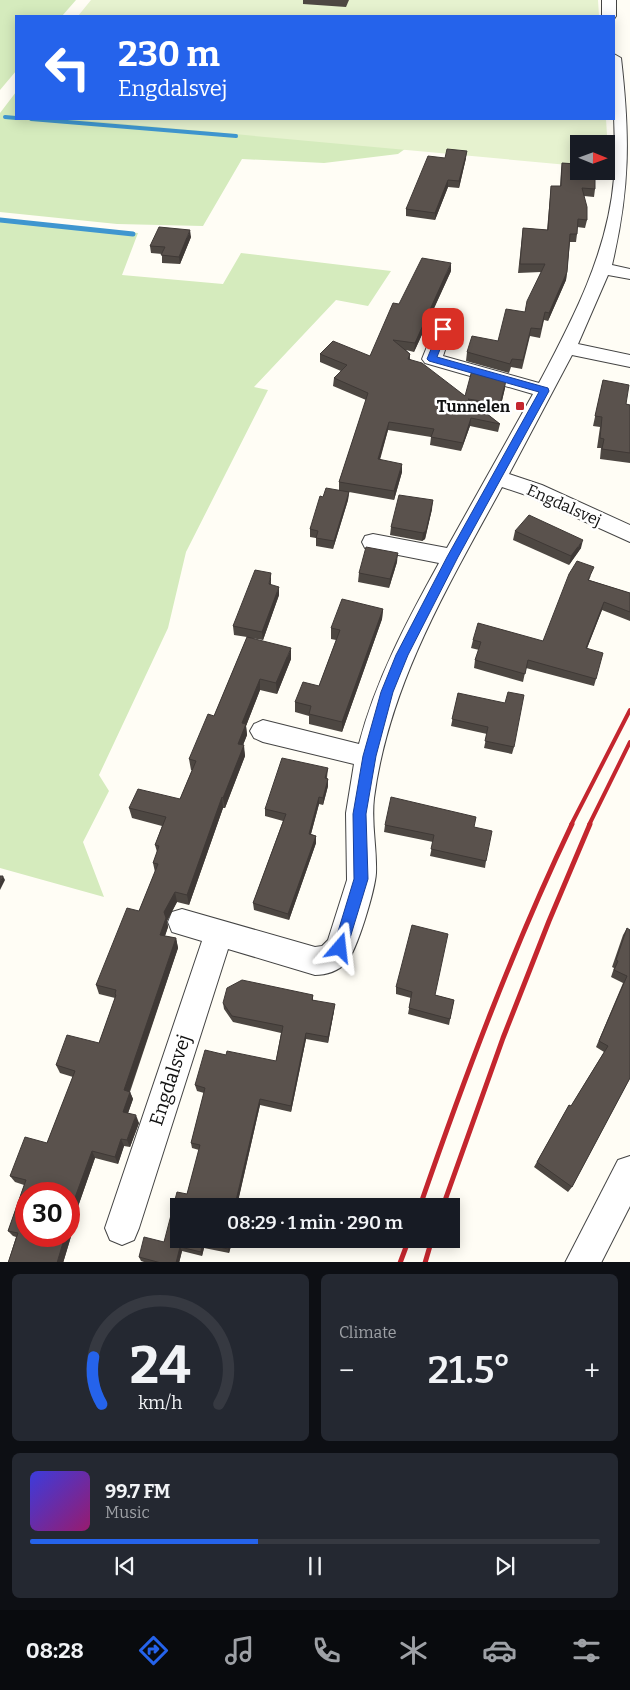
<!DOCTYPE html>
<meta charset="utf-8">
<style>
:root{--surface:#171b24;--page:#242831;--text:#f1f3f6;--muted:#9ea1a6;--line:#363941;--accent:#2563eb}
body{margin:0;font-family:Bitter,serif;background:var(--page);color:var(--text);height:100vh;display:flex;flex-direction:column;font-size:19px;white-space:nowrap}
*{box-sizing:border-box;margin:0}
p{font-size:16px;color:var(--muted)}
.icon{flex:none;width:28px;height:28px;fill:none;stroke:currentColor;stroke-width:2;stroke-linecap:round;stroke-linejoin:round}
.map{position:relative;height:1262px;overflow:hidden}
.panel{display:flex;flex-direction:column;gap:12px;padding:12px;background:#0d0f14;flex:1}
.panel>*{flex:none}
.top-card{position:absolute;left:15px;top:15px;width:600px;height:105px;border-radius:0px;box-shadow:0 2px 12px #0003;background:#2563eb;color:#fff;overflow:hidden}
.needle{width:32px;rotate:91deg}
.tools{position:absolute;left:570px;top:135px;display:grid;gap:10px}
.tools a{display:grid;place-items:center;width:45px;height:45px;border-radius:0px;background:var(--surface);box-shadow:0 2px 12px #0003;font-size:25px}
.speed{position:absolute;left:15px;top:1182px;display:flex;gap:10px;font-size:25px;font-weight:700;text-align:center}
.speed>*{display:grid;place-content:center;width:65px;height:65px;border-radius:50%;background:var(--surface);box-shadow:0 2px 12px #0003;line-height:1}
.speed .limit{border:8px solid #d22;background:#fff;color:#111}
.pin{position:absolute;display:grid;place-items:center;width:42px;height:42px;color:#fff;margin:-21px;border-radius:10px;box-shadow:0 2px 8px #0006}
.me{position:absolute;width:55px;margin:-28px;rotate:17deg;stroke-linejoin:round;filter:drop-shadow(0 0 4px #0008)}
.turn{display:flex;align-items:center;gap:18px;height:105px;padding:0 20px;font-size:22px}
.turn .icon{width:65px;height:65px;stroke-width:2.5}
.turn b{display:block;font-size:35px;line-height:42px}
.big{font-size:38px;font-weight:600;line-height:1.1}
.panel .card{flex:1;display:flex;flex-direction:column;justify-content:center;gap:8px;min-width:0;padding:0 18px;border-radius:8px;background:var(--page)}
.panel .dial{align-items:center;gap:0}
.dial svg{height:130px;overflow:visible;fill:none;stroke:var(--line);stroke-width:7;stroke-linecap:round;text-anchor:middle}
.dial text{fill:var(--text);stroke:none}
.song{display:flex;align-items:center;gap:15px}
.cover{width:60px;height:60px;border-radius:8px;background:linear-gradient(135deg,hsl(240 70% 55%),hsl(320 70% 35%))}
.played{height:5px;border-radius:2px;background:linear-gradient(90deg,var(--accent) 40%,var(--line) 40%)}
.keys{display:flex;justify-content:space-around;direction:ltr}
.heat{display:flex;justify-content:space-between;align-items:center;font-size:28px;direction:ltr}
.panel .tiles{flex:1;display:grid;gap:12px;grid-template-columns:1fr 1fr}
.card:last-child{grid-column:span 2}
.trip{position:absolute;left:170px;top:1198px;width:290px;height:50px;border-radius:0px;background:var(--surface);box-shadow:0 2px 12px #0003;font-weight:600;line-height:50px;text-align:center}
.tabs{display:flex;height:80px;justify-content:space-around;align-items:center;background:#090b0e;color:var(--muted)}
.tabs .icon{width:35px;height:35px}
.tabs .selected{color:var(--accent)}
.tabs b{font-size:22px;color:var(--text)}
.map>svg:first-child{display:block}
.green{fill:#d5ebbd}
.pitch{fill:#e6f2cf}
.lines{fill:none;stroke-linecap:round;stroke-linejoin:round}
.stream-far1{stroke:#3f96cf;stroke-width:4}
.stream{stroke:#3f96cf;stroke-width:5}
.minor-casing{stroke:#444;stroke-width:2}
.minor{fill:#fff;fill-rule:evenodd}
.rail-far1{stroke:#c4262e;stroke-width:4}
.rail{stroke:#c4262e;stroke-width:5}
.wall{fill:#4d4742}
.shaded-wall{fill:#3f3936}
.building{fill:#5a524d;stroke:#3f3936}
.route{fill:#2563eb;stroke:#184099}
.poi-dot{fill:#c4262e;stroke:#fff;stroke-width:2}
.labels{text-anchor:middle;dominant-baseline:central;stroke-width:5;stroke-linejoin:round;paint-order:stroke}
.poi-label{font-size:16px;font-weight:bold;fill:#111;stroke:#fff;text-anchor:end}
.street-label{font-size:16px;fill:#111;stroke:#fff}
.near-street-label{font-size:19px;fill:#111;stroke:#fff}
</style>
<div class="map">
<svg width="630" height="1263" viewBox="0 0 630 1263">
<rect width="100%" height="100%" fill="#fffdf5"/>
<!-- green -->
<g class="green">
<polygon points="0,0 76,0 62,16 16,16 16,71 0,90"/>
<polygon points="16,92 16,119 74,119 409,146 398,154 324,163 242,159 203,226 117,224 0,212 0,113"/>
<polygon points="0,220 138,233 122,275 223,284 241,253 391,271 368,306 336,300 254,387 268,390 186,552 168,628 99,775 109,791 83,842 104,897 0,868"/>
</g>
<!-- pitch -->
<g class="pitch">
<polygon points="91,0 598,0 599,16 78,16"/>
<polygon points="71,119 606,119 609,169 606,168 606,144 579,144 579,166"/>
</g>
<g class="lines">
<!-- stream-far1 -->
<g class="stream-far1">
<polyline points="5,117 16,118"/>
<polyline points="31,119 236,136"/>
</g>
<!-- stream -->
<polyline class="stream" points="0,220 133,234"/>
<!-- minor casing -->
<g class="minor-casing">
<g id="minor">
<polygon points="602,0 616,0 616,16 614,19 614,16 602,16"/>
<path d="M614 54 621 58C630 136 630 188 612 265L630 269V279L608 275 578 344 630 355V367L572 355 509 474 542 485 630 525V542L526 495 502 487C448 586 389 684 374 798 371 823 377 848 376 873 375 890 357 951 346 963 338 971 326 975 315 975L228 949 139 1228 134 1240 122 1245 110 1240 105 1228 202 941 172 932 168 922 172 912 182 909 315 947 322 946 328 940 347 880 346 813 354 764 263 742 254 738 250 731 254 724 263 720 359 744C376 679 407 621 439 563L373 550 365 548 362 542 365 536 373 534 447 548 533 394 425 363 422 359 434 329 436 325 443 323 450 325 452 329 443 356 539 383C573 319 608 252 614 178 617 136 611 96 614 54Z"/>
<polygon points="630,1156 630,1206 601,1263 565,1263 618,1160"/>
</g>
</g>
<!-- minor -->
<use href="#minor" class="minor"/>
<!-- rail-far1 -->
<g class="rail-far1">
<polyline points="571,825 630,710"/>
<polyline points="589,825 630,742"/>
</g>
<!-- rail -->
<g class="rail">
<path d="M420 1206C465 1076 513 948 572 824"/>
<polyline points="443,1206 503,1038 549,921 590,824"/>
<polyline points="400,1263 409,1239"/>
<polyline points="425,1263 432,1239"/>
</g>
</g>
<!-- wall -->
<g class="wall">
<polygon points="303,0 349,0 346,7 303,4"/>
<polygon points="576,157 595,189 594,197 584,196 587,220 585,228 577,227 577,234 576,242 570,242 567,272 566,280 548,321 544,320 540,338 530,336 522,369 511,367 509,373 466,361 467,352 498,341 525,312 541,272 518,273 523,228 547,230 551,186 560,186 561,171 562,163 575,164"/>
<polygon points="445,158 466,158 459,188 448,187 435,220 406,216 406,209"/>
<polygon points="191,237 180,264 162,263 162,254 151,253 150,246"/>
<polygon points="451,271 414,352 406,350 410,354 410,359 465,396 505,388 499,413 482,410 500,424 498,432 470,426 461,451 430,445 431,437 388,430 380,460 402,472 394,500 349,492 348,500 333,549 316,546 316,538 310,537 310,529 323,497 339,490 339,482 366,400 333,386 334,378 341,371 320,362 320,354 370,356 399,304"/>
<polygon points="603,380 626,404 630,405 630,463 600,459 601,448 597,448 600,427 593,426"/>
<polygon points="432,509 425,539 422,541 390,535 391,527"/>
<polygon points="515,531 581,548 569,565 513,540"/>
<polygon points="397,562 389,588 358,582 359,573"/>
<polygon points="591,575 589,580 630,593 630,621 602,610 587,648 596,679 594,686 526,668 523,682 474,668 475,660 479,650 471,648 473,640 543,641"/>
<polygon points="271,581 271,585 279,595 263,640 250,638 291,659 277,694 260,690 246,726 247,735 243,745 245,756 225,808 223,808 189,905 177,902 167,921 168,927 165,936 176,938 178,948 130,1092 133,1099 128,1113 139,1123 130,1147 124,1146 118,1164 95,1158 74,1218 76,1220 63,1263 8,1263 16,1237 13,1236 8,1231 24,1185 15,1182 10,1176 47,1143 73,1077 60,1073 56,1065 99,1043 115,998 99,994 96,985 139,911 155,872 153,863 157,852 155,845 162,826 132,818 129,808 180,799 192,770 191,770 189,759 214,716 247,637 234,635 233,626"/>
<polygon points="383,609 382,619 342,732 309,724 309,716 295,712 295,702 319,686 336,640 331,639 331,628"/>
<polygon points="458,693 514,747 512,754 484,748 487,734 451,726"/>
<polygon points="328,768 327,778 328,779 328,786 323,805 319,804 311,834 316,836 316,843 289,920 254,910 253,903 283,821 265,816 265,809"/>
<polygon points="385,825 474,827 486,861 485,868 430,856 433,842 384,832"/>
<polygon points="627,928 630,1078 572,1187 568,1192 534,1167 569,1105 571,1106 604,1052 596,1047 623,983 611,977 614,968 612,967 623,935"/>
<polygon points="396,987 435,995 454,1000 449,1025 408,1014 411,998 396,994"/>
<polygon points="313,995 313,1000 334,1011 328,1043 306,1039 291,1112 260,1105 237,1205 233,1239 229,1253 204,1248 202,1256 182,1251 179,1263 147,1263 141,1261 139,1257 164,1242 187,1194 199,1150 192,1148 191,1143 204,1093 197,1091 195,1085 226,1055 276,1061 281,1033 233,1022 224,1009 223,1003"/>
</g>
<!-- shaded-wall -->
<g class="shaded-wall">
<polygon points="467,151 466,158 459,188 459,181"/>
<polygon points="448,180 448,187 435,220 435,213"/>
<polygon points="190,230 191,237 180,264 179,257"/>
<polygon points="451,263 451,271 414,352 415,343"/>
<polygon points="567,272 566,280 548,321 549,313"/>
<polygon points="506,380 505,388 499,413 500,404"/>
<polygon points="471,418 470,426 461,451 463,443"/>
<polygon points="389,422 388,430 377,468 378,459"/>
<polygon points="402,464 402,472 394,500 394,491"/>
<polygon points="349,492 348,500 333,549 334,541"/>
<polygon points="433,500 432,509 425,539 422,541 423,533"/>
<polygon points="583,540 581,548 569,565 571,556"/>
<polygon points="398,553 397,562 389,588 390,579"/>
<polygon points="271,573 271,581 269,593 269,584"/>
<polygon points="279,587 279,595 263,640 262,632"/>
<polygon points="604,602 602,610 584,656 586,648"/>
<polygon points="383,609 382,619 342,732 342,722"/>
<polygon points="291,648 291,659 277,694 276,683"/>
<polygon points="260,679 260,690 246,726 247,735 239,755 238,744 242,723"/>
<polygon points="244,745 245,756 225,808 223,798"/>
<polygon points="328,779 328,786 323,805 323,798"/>
<polygon points="222,797 223,808 189,905 187,895"/>
<polygon points="319,797 319,804 309,841 309,834"/>
<polygon points="316,836 316,843 289,920 288,914"/>
<polygon points="3,876 5,880 0,890 0,883"/>
<polygon points="175,892 177,902 167,921 168,927 162,944 160,935 164,912"/>
<polygon points="176,938 178,948 127,1098 124,1090"/>
<polygon points="335,1004 334,1011 328,1043 328,1037"/>
<polygon points="306,1033 306,1039 291,1112 291,1106"/>
<polygon points="130,1092 133,1099 126,1119 123,1112"/>
<polygon points="260,1099 260,1105 237,1206 235,1205"/>
<polygon points="136,1115 139,1123 130,1147 127,1140"/>
<polygon points="121,1139 124,1146 118,1164 115,1157"/>
<polygon points="92,1151 95,1158 74,1218 76,1220 63,1263 57,1263 65,1236 69,1236 69,1214"/>
<polygon points="231,1239 233,1239 229,1253 228,1249"/>
<polygon points="202,1243 204,1248 202,1256 201,1252"/>
<polygon points="180,1247 182,1251 179,1263 176,1263"/>
</g>
<!-- building -->
<g class="building">
<polygon points="447,149 467,151 459,181 448,180 435,213 406,209 428,156 445,158"/>
<polygon points="576,157 579,157 579,171 595,171 595,189 582,188 587,207 587,220 578,219 577,234 570,234 567,272 549,313 545,312 541,329 531,328 523,360 512,359 510,364 467,352 472,336 498,341 506,309 525,312 527,301 545,264 520,264 523,228 548,230 551,186 561,186 562,163 576,164"/>
<polygon points="159,227 190,230 179,257 161,255 165,247 150,246"/>
<polygon points="422,258 451,263 415,343 393,340 410,354 408,359 422,363 465,396 472,370 506,380 500,404 468,399 500,424 471,418 463,443 431,437 434,429 389,422 378,459 402,464 394,491 339,482 368,393 334,378 347,365 320,354 333,341 370,356 393,303 399,304"/>
<polygon points="603,380 629,385 626,404 630,405 630,453 602,449 604,439 600,438 602,417 595,416"/>
<polygon points="326,488 349,492 334,541 316,538 318,531 310,529 320,496 323,497"/>
<polygon points="399,495 433,500 426,531 423,533 391,527"/>
<polygon points="529,515 583,540 571,556 515,531"/>
<polygon points="366,547 398,553 390,579 359,573"/>
<polygon points="577,561 594,567 588,580 630,593 630,612 604,602 586,648 603,653 596,679 528,660 525,674 475,660 481,642 473,640 478,623 543,641 569,574"/>
<polygon points="255,570 271,573 269,584 279,587 262,632 233,626"/>
<polygon points="342,599 383,609 342,722 309,714 311,706 295,702 303,682 319,686 340,630 331,628"/>
<polygon points="247,637 291,648 276,683 260,679 242,723 246,724 238,744 244,745 223,798 222,797 187,895 175,892 164,912 166,918 160,935 176,938 124,1090 130,1092 123,1112 136,1115 127,1140 121,1139 115,1157 92,1151 69,1214 72,1214 69,1224 69,1194 26,1194 26,1236 65,1236 57,1263 8,1263 18,1233 8,1231 26,1180 10,1176 25,1137 47,1143 75,1071 56,1065 67,1035 99,1043 116,995 115,994 116,990 96,985 127,908 139,911 158,864 153,863 159,846 155,845 166,817 129,808 138,789 180,799 196,761 189,759 208,714 214,716"/>
<polygon points="508,692 524,695 514,747 485,741 488,727 452,719 458,693 505,703"/>
<polygon points="282,758 328,768 325,778 328,779 323,798 319,797 309,834 316,836 288,914 253,903 286,814 265,809"/>
<polygon points="391,797 476,817 474,827 492,831 486,861 431,849 434,835 385,825"/>
<polygon points="0,876 3,876 0,883"/>
<polygon points="412,925 448,934 435,995 454,1000 450,1019 409,1008 412,992 396,987"/>
<polygon points="627,928 630,930 630,1078 572,1187 537,1162 569,1105 571,1106 608,1046 599,1041 627,976 614,970 618,961 616,960"/>
<polygon points="242,980 313,995 312,1000 335,1004 328,1037 306,1033 291,1106 260,1099 235,1205 238,1206 179,1206 179,1239 231,1239 228,1249 202,1243 201,1252 180,1247 176,1263 161,1263 139,1257 144,1237 164,1242 177,1192 187,1194 200,1145 191,1143 205,1088 195,1085 205,1050 226,1055 227,1051 276,1061 283,1026 232,1016 223,1003 227,988"/>
</g>
<!-- route -->
<polygon class="route" points="440,327 443,327 448,329 437,357 548,388 549,391 458,557 408,655 393,692 376,756 366,814 368,879 347,948 345,953 340,955 335,953 333,948 354,879 353,814 363,756 381,692 396,655 447,557 539,392 429,361 427,359"/>
<!-- markers -->
<rect class="poi-dot" x="515" y="401" width="10" height="10" rx="2.5"/>
<g class="labels">
<!-- poi labels -->
<g class="poi-label">
<text x="510" y="406">Tunnelen</text>
</g>
<!-- street labels -->
<g class="street-label">
<text transform="translate(564 505) rotate(24)">Engdalsvej</text>
</g>
<!-- near-street labels -->
<g class="near-street-label">
<text transform="translate(170 1080) rotate(-72)">Engdalsvej</text>
</g>
</g>
</svg>
<div class="tools">
<a><svg class="needle" viewBox="-14 -14 28 28"><path d="M0-13l5 13h-10z" fill="#e53935"/><path d="M0 13l5-13h-10z" fill="#9ea1a6"/></svg></a>
</div>
<div class="speed"><div class="limit">30</div></div>
<div class="pin" style="left:443px;top:329px;background:#d93025"><svg class="icon" aria-label="arrive" viewBox="0 0 24 24"><path d="M6 21V4h12l-3 4 3 4H6"/></svg></div>
<svg class="me" style="left:340px;top:948px" viewBox="-20 -20 40 40"><path d="M0-17L14 15 0 8-14 15z" fill="#2563eb" stroke="#fff" stroke-width="4"/></svg>
<div class="trip">08:29 · 1 min · 290 m</div>
<div class="top-card">
<div class="turn"><svg class="icon" aria-label="left" viewBox="0 0 24 24"><path d="M17 20v-9H6M10 6l-5 5 5 5"/></svg><div><b>230 m</b>Engdalsvej</div></div>
</div>
</div>
<section class="panel">
<div class="tiles">
<div class="card dial"><svg viewBox="0 0 100 80">
<path d="M14 69A42 42 0 1 1 86 69"/>
<path d="M14 69A42 42 0 0 1 9 40" stroke="#2563eb"/>
<text x="50" y="56" font-size="32" font-weight="700">24</text>
<text x="50" y="72" font-size="11">km/h</text>
</svg></div>
<div class="card"><p>Climate</p>
<div class="heat"><a>−</a><b class="big">21.5°</b><a>+</a></div>
</div>
<div class="card">
<div class="song"><i class="cover"></i><div><b>99.7 FM</b><p>Music</p></div></div>
<div class="played"></div>
<div class="keys"><svg class="icon" aria-label="previous" viewBox="0 0 24 24"><path d="M18 5L8 12l10 7zM5 5v14"/></svg><svg class="icon" aria-label="pause" viewBox="0 0 24 24"><path d="M8 5v14M16 5v14"/></svg><svg class="icon" aria-label="next" viewBox="0 0 24 24"><path d="M6 5l10 7-10 7zM19 5v14"/></svg></div>
</div>
</div>
</section>
<nav class="tabs">
<b>08:28</b>
<svg class="icon selected" aria-label="directions" viewBox="0 0 24 24"><path d="M12 3l9 9-9 9-9-9zM9 14v-3h6M13 9l2 2-2 2"/></svg>
<svg class="icon" aria-label="music" viewBox="0 0 24 24"><path d="M9 18V5l10-2v13"/><circle cx="6" cy="18" r="3"/><circle cx="16" cy="16" r="3"/></svg>
<svg class="icon" aria-label="phone" viewBox="0 0 24 24"><path d="M5 4h4l2 5-3 2q2 4 5 5l2-3 5 2v4C11 20 4 13 5 4z"/></svg>
<svg class="icon" aria-label="climate" viewBox="0 0 24 24"><path d="M12 3v18M4 7l16 10M4 17L20 7"/></svg>
<svg class="icon" aria-label="car" viewBox="0 0 24 24"><path d="M5 17H2v-5l4-1 3-4h7l3 4 3 1v5h-3M9 17h6M6 11h13"/><circle cx="7" cy="17" r="2"/><circle cx="17" cy="17" r="2"/></svg>
<svg class="icon" aria-label="filters" viewBox="0 0 24 24"><path d="M4 7h16M4 17h16"/><circle cx="9" cy="7" r="2"/><circle cx="15" cy="17" r="2"/></svg>
</nav>
